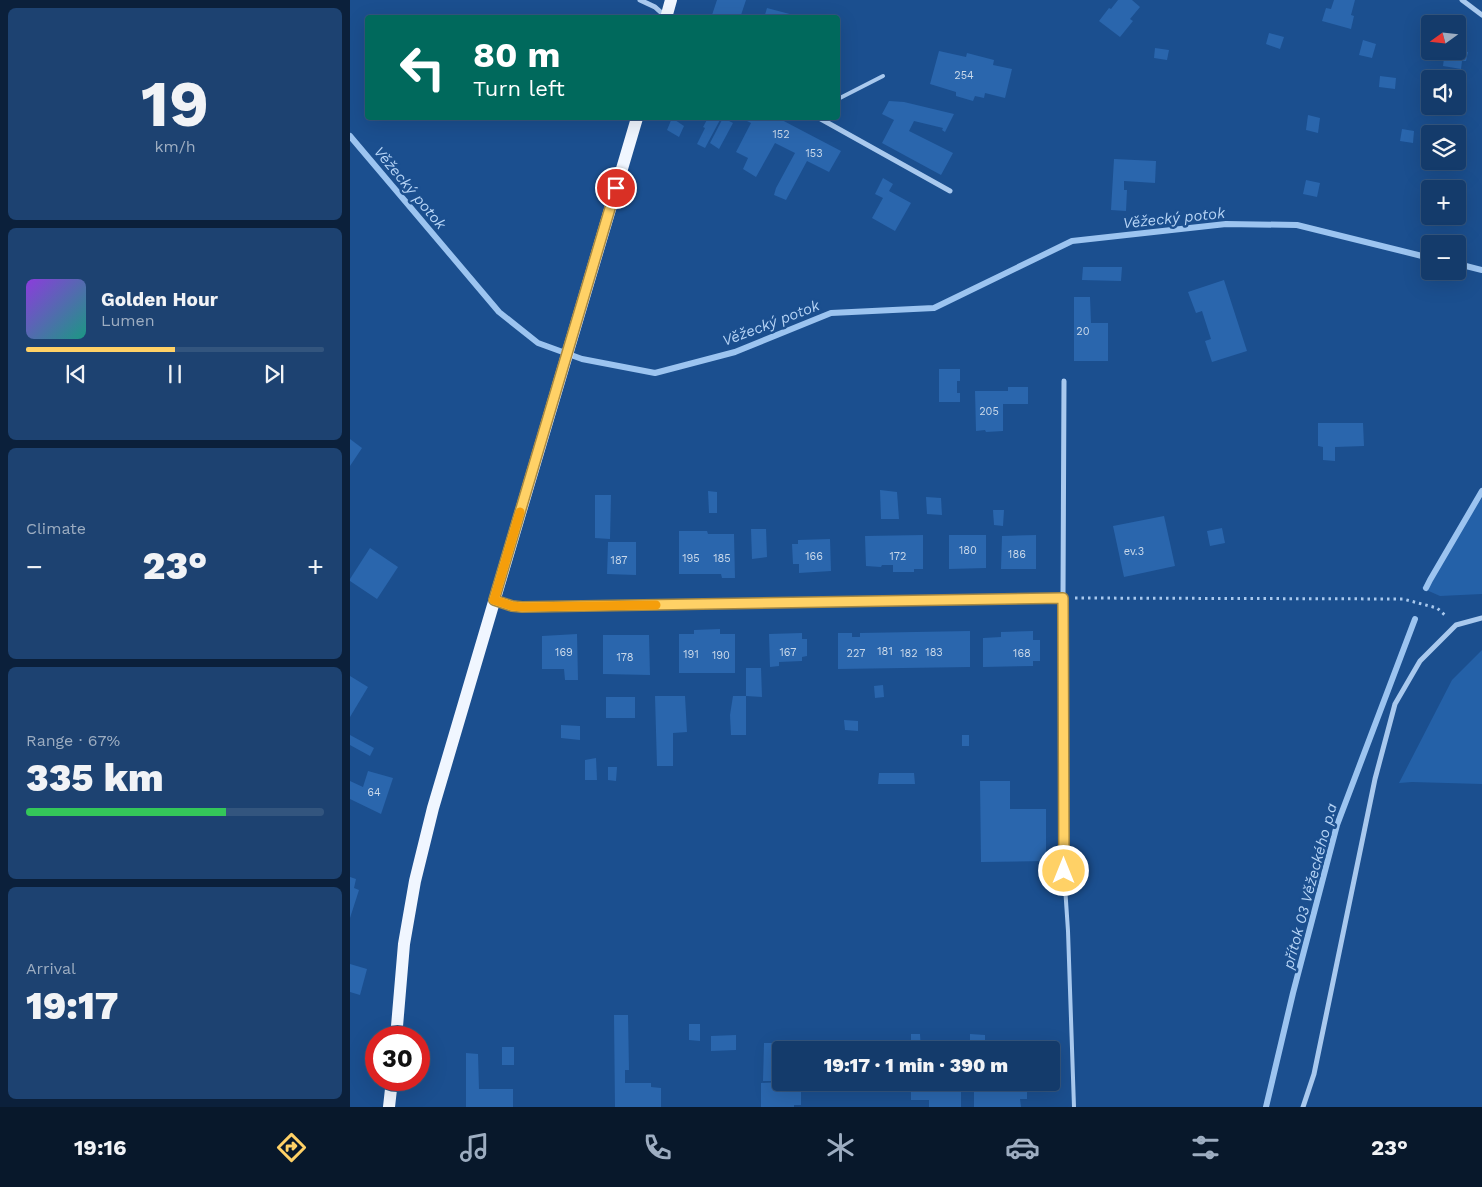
<!DOCTYPE html>
<meta charset="utf-8">
<style>
:root{--surface:#143b6b;--page:#1d4271;--text:#f1f3f6;--muted:#9dadc1;--line:#33557e;--accent:#ffd166}
body{margin:0;font-family:"Work Sans",sans-serif;background:var(--page);color:var(--text);height:100vh;display:flex;flex-direction:column;font-size:19px;white-space:nowrap}
*{box-sizing:border-box;margin:0}
p{font-size:16px;color:var(--muted)}
.icon{flex:none;width:28px;height:28px;fill:none;stroke:currentColor;stroke-width:2;stroke-linecap:round;stroke-linejoin:round}
.map{position:relative;flex:1;overflow:hidden}
.panel{display:flex;flex-direction:column;gap:8px;padding:8px;background:#0b203b;width:350px}
.panel>*{flex:none}
.guide{position:absolute;left:15px;top:15px;width:475px;height:105px;border-radius:5px;box-shadow:0 5px 20px #0002,0 0 0 1px var(--line);background:#00695c;color:#fff;overflow:hidden}
.needle{width:32px;rotate:255deg}
.fabs{position:absolute;left:1071px;top:15px;display:grid;gap:10px}
.fabs a{display:grid;place-items:center;width:45px;height:45px;border-radius:5px;background:var(--surface);box-shadow:0 5px 20px #0002,0 0 0 1px var(--line);font-size:25px}
.speed{position:absolute;left:15px;top:1026px;display:flex;gap:10px;font-size:25px;font-weight:700;text-align:center}
.speed>*{display:grid;place-content:center;width:65px;height:65px;border-radius:50%;background:var(--surface);box-shadow:0 5px 20px #0002,0 0 0 1px var(--line);line-height:1}
.speed .limit{border:8px solid #d22;background:#fff;color:#111}
.pin{position:absolute;display:grid;place-items:center;width:42px;height:42px;color:#fff;margin:-21px;border:2px solid #fff;border-radius:50%;box-shadow:0 1px 5px #0007}
.me{position:absolute;width:55px;margin:-28px;rotate:0deg;stroke-linejoin:round;filter:drop-shadow(0 0 4px #0008)}
.turn{display:flex;align-items:center;gap:18px;height:105px;padding:0 25px;font-size:22px}
.turn .icon{width:65px;height:65px;stroke-width:2.5}
.turn b{display:block;font-size:35px;line-height:42px}
.big{font-size:38px;font-weight:800;line-height:1.1}
.panel .card{flex:1;display:flex;flex-direction:column;justify-content:center;gap:8px;min-width:0;padding:0 18px;border-radius:8px;background:var(--page)}
.panel .dial{align-items:center;gap:0}
.dial b{font-size:65px;line-height:1}
.song{display:flex;align-items:center;gap:15px}
.cover{width:60px;height:60px;border-radius:8px;background:linear-gradient(135deg,hsl(270 70% 55%),hsl(170 70% 35%))}
.played{height:5px;border-radius:2px;background:linear-gradient(90deg,var(--accent) 50%,var(--line) 50%)}
.keys{display:flex;justify-content:space-around;direction:ltr}
.heat{display:flex;justify-content:space-between;align-items:center;font-size:28px;direction:ltr}
.charge{height:8px;border-radius:4px;background:linear-gradient(90deg,#34c759 67%,var(--line) 0)}
.trip{position:absolute;left:422px;top:1041px;width:288px;height:50px;border-radius:5px;background:var(--surface);box-shadow:0 5px 20px #0002,0 0 0 1px var(--line);font-weight:800;line-height:50px;text-align:center}
.tabs{display:flex;height:80px;justify-content:space-around;align-items:center;background:#08182b;color:var(--muted)}
.tabs .icon{width:35px;height:35px}
.tabs .current{color:var(--accent)}
.tabs b{font-size:22px;color:var(--text)}
main{display:flex;flex:1;min-height:0}
.map>svg:first-child{display:block}
.green{fill:#2461a8}
.lines{fill:none;stroke-linecap:round;stroke-linejoin:round}
.stream{stroke:#9cc4f0;stroke-width:6}
.building{fill:#2a66ad}
.path{stroke:#a9c9ee;stroke-width:3;stroke-dasharray:2.5 4;stroke-linecap:butt}
.lane{stroke:#a9c9ee;stroke-width:4}
.street{stroke:#a9c9ee;stroke-width:5}
.primary{stroke:#f0f6ff;stroke-width:12}
.route-casing{stroke:#a68842;stroke-width:12}
.route{stroke:#ffd166;stroke-width:9}
.slow{stroke:#f59e0b;stroke-width:9}
.labels{text-anchor:middle;dominant-baseline:central;stroke-width:5;stroke-linejoin:round;paint-order:stroke}
.number-label{font-size:11px;fill:#cad9ea}
.water-label{font-size:15px;font-style:italic;fill:#b5d3f5;stroke:#1b4f8f}
</style>
<main>
<section class="panel">
<div class="card dial"><b>19</b><p>km/h</p></div>
<div class="card">
<div class="song"><i class="cover"></i><div><b>Golden Hour</b><p>Lumen</p></div></div>
<div class="played"></div>
<div class="keys"><svg class="icon" aria-label="previous" viewBox="0 0 24 24"><path d="M18 5L8 12l10 7zM5 5v14"/></svg><svg class="icon" aria-label="pause" viewBox="0 0 24 24"><path d="M8 5v14M16 5v14"/></svg><svg class="icon" aria-label="next" viewBox="0 0 24 24"><path d="M6 5l10 7-10 7zM19 5v14"/></svg></div>
</div>
<div class="card"><p>Climate</p>
<div class="heat"><a>−</a><b class="big">23°</b><a>+</a></div>
</div>
<div class="card"><p>Range · 67%</p><b class="big">335 km</b><div class="charge"></div></div>
<div class="card"><p>Arrival</p><b class="big">19:17</b></div>
</section>
<div class="map">
<svg width="1132" height="1107" viewBox="0 0 1132 1107">
<rect width="100%" height="100%" fill="#1b4f8f"/>
<!-- green -->
<g class="green">
<polygon points="1132,498 1132,594 1090,596 1072,588"/>
<polygon points="1132,650 1132,784 1062,782 1049,783 1102,680"/>
</g>
<g class="lines">
<!-- stream -->
<g class="stream">
<polyline points="0,136 149,312 188,343 232,359 305,373 385,352 481,313 584,308 722,241 876,224 947,225 1080,258"/>
<polyline points="1108,264 1132,270"/>
<polyline points="1076,588 1080,580 1132,491"/>
<polyline points="916,1107 943,993 987,825 1065,619"/>
</g>
</g>
<!-- building -->
<g class="building">
<polygon points="367,0 396,0 390,18 361,18"/>
<polygon points="768,0 782,0 790,7 780,19 783,21 770,37 749,21 759,8 761,9"/>
<polygon points="984,0 1005,0 1001,15 1004,16 1001,29 972,21 976,8 981,9"/>
<polygon points="417,8 451,17 451,18 414,18"/>
<polygon points="919,33 934,37 930,49 916,44"/>
<polygon points="1013,40 1026,44 1022,58 1009,55"/>
<polygon points="805,48 819,50 817,60 804,58"/>
<polygon points="1108,50 1118,52 1116,61 1112,61 1111,69 1093,66 1095,51 1108,51"/>
<polygon points="589,51 616,57 617,53 644,60 643,65 662,69 655,98 635,93 634,98 625,96 623,101 606,96 606,92 580,84"/>
<polygon points="1030,76 1046,78 1045,89 1029,87"/>
<polygon points="539,101 554,102 604,114 595,132 592,130 593,128 564,121 559,131 603,153 591,175 532,143 544,120 532,114"/>
<polygon points="958,115 970,118 968,133 956,130"/>
<polygon points="322,118 334,126 329,137 317,130"/>
<polygon points="358,118 371,118 355,148 347,144 355,128 353,127"/>
<polygon points="373,118 383,123 369,149 360,143"/>
<polygon points="391,118 428,118 491,151 479,172 457,161 436,200 424,195 426,188 445,153 425,143 406,177 393,169 398,158 386,152 401,123"/>
<polygon points="1052,129 1064,131 1063,143 1050,141"/>
<polygon points="764,159 806,161 805,183 774,181 774,190 777,190 776,211 761,210"/>
<polygon points="533,178 543,184 539,191 561,203 545,231 522,218 533,198 525,194"/>
<polygon points="956,180 970,183 967,197 953,194"/>
<polygon points="733,267 772,267 771,281 732,280"/>
<polygon points="874,280 897,351 862,362 855,341 861,339 852,311 846,313 838,292"/>
<polygon points="724,297 740,297 741,323 758,323 758,361 724,361"/>
<polygon points="589,369 610,369 610,381 607,381 607,393 610,393 610,402 589,402"/>
<polygon points="658,387 678,387 678,404 653,404 653,431 636,432 635,430 626,431 625,391 658,391"/>
<polygon points="968,423 1013,423 1014,446 985,447 985,461 973,460 973,447 968,446"/>
<polygon points="0,439 12,448 0,466"/>
<polygon points="530,490 547,492 549,519 531,519"/>
<polygon points="358,491 367,492 367,513 359,513"/>
<polygon points="245,495 261,495 260,539 245,538"/>
<polygon points="576,497 591,498 592,515 577,514"/>
<polygon points="643,510 654,510 653,526 644,525"/>
<polygon points="814,516 825,566 774,577 763,526"/>
<polygon points="872,528 875,543 860,546 857,531"/>
<polygon points="401,529 416,529 417,557 402,559"/>
<polygon points="329,531 357,531 358,534 384,534 385,578 372,578 371,574 329,574"/>
<polygon points="573,535 573,569 564,569 564,572 543,572 543,565 532,565 531,567 516,566 515,536"/>
<polygon points="599,535 636,535 636,568 599,569"/>
<polygon points="686,535 686,569 651,569 652,536"/>
<polygon points="480,539 481,571 449,573 449,564 443,564 442,544 448,544 448,540"/>
<polygon points="258,542 286,542 286,575 257,574"/>
<polygon points="20,548 48,567 27,599 0,581 0,579"/>
<polygon points="370,629 370,634 385,634 385,673 329,673 329,634 344,634 344,630"/>
<polygon points="620,631 620,667 488,669 488,633 502,633 502,637 510,637 510,633"/>
<polygon points="683,631 683,640 690,640 690,661 683,661 683,666 633,667 633,638 651,637 651,632"/>
<polygon points="452,633 452,639 457,639 457,656 452,657 452,661 429,662 429,666 420,667 419,634"/>
<polygon points="227,634 228,680 215,680 214,669 192,669 192,636"/>
<polygon points="253,635 299,635 300,675 253,674"/>
<polygon points="396,668 411,668 412,697 396,696"/>
<polygon points="0,676 18,687 0,717"/>
<polygon points="533,685 534,697 525,698 524,686"/>
<polygon points="305,696 335,696 337,732 323,733 323,766 307,766"/>
<polygon points="383,696 396,696 396,735 381,735 380,715"/>
<rect x="256" y="697" width="29" height="21"/>
<polygon points="494,720 508,721 508,731 495,730"/>
<polygon points="211,725 230,726 230,740 211,738"/>
<polygon points="0,735 24,748 20,756 0,745"/>
<rect x="612" y="735" width="7" height="11"/>
<polygon points="246,758 247,780 235,780 235,760"/>
<polygon points="258,767 267,767 266,781 258,780"/>
<polygon points="18,771 43,778 31,814 0,799 0,781 13,787"/>
<polygon points="529,773 564,773 565,784 528,784"/>
<polygon points="630,781 660,781 660,809 696,809 696,861 631,862"/>
<polygon points="0,877 6,879 4,888 9,890 0,918"/>
<polygon points="0,964 17,969 10,995 0,992"/>
<polygon points="264,1015 278,1015 279,1070 275,1070 275,1083 301,1083 301,1087 311,1088 311,1107 265,1107"/>
<polygon points="339,1024 350,1024 350,1041 339,1040"/>
<polygon points="561,1034 570,1034 571,1050 561,1050"/>
<polygon points="620,1034 635,1035 635,1050 620,1050"/>
<polygon points="386,1035 386,1050 361,1051 361,1036"/>
<polygon points="414,1043 440,1043 439,1050 431,1050 431,1054 425,1054 424,1081 413,1081"/>
<rect x="152" y="1047" width="12" height="18"/>
<polygon points="116,1053 128,1054 129,1089 163,1089 163,1107 116,1107"/>
<polygon points="431,1082 451,1082 451,1105 444,1105 444,1107 411,1107 411,1083"/>
<polygon points="561,1082 611,1082 611,1107 579,1107 579,1100 561,1100"/>
<polygon points="624,1082 670,1084 670,1086 677,1087 677,1099 670,1099 671,1107 624,1107"/>
</g>
<g class="lines">
<!-- path -->
<polyline class="path" points="725,598 1053,599 1087,608 1097,617"/>
<!-- lane -->
<g class="lane">
<polyline points="488,99 533,76"/>
<polyline points="714,871 718,931 724,1107"/>
</g>
<!-- street -->
<g class="street">
<polyline points="290,0 305,7 315,16"/>
<polyline points="1112,0 1132,15"/>
<polyline points="469,118 600,191"/>
<polyline points="713,598 714,381"/>
<polyline points="144,600 162,606 172,607 713,598 714,871"/>
<polyline points="953,1107 964,1074 1025,779 1045,704 1070,661 1106,625 1132,618"/>
</g>
<!-- primary -->
<g class="primary">
<polyline points="316,18 321,0"/>
<polyline points="46,1038 54,944 65,881 83,808 287,118"/>
<polyline points="39,1107 42,1080"/>
</g>
</g>
<g class="lines">
<!-- route casing -->
<g class="route-casing">
<polyline id="route" points="266,188 144,600 162,606 172,607 713,598 714,871"/>
</g>
<!-- route -->
<use href="#route" class="route"/>
<!-- slow -->
<polyline class="slow" points="170,512 144,600 162,606 172,607 306,605"/>
</g>
<g class="labels">
<!-- number labels -->
<g class="number-label">
<text x="614" y="75">254</text>
<text x="431" y="134">152</text>
<text x="464" y="153">153</text>
<text x="733" y="331">20</text>
<text x="639" y="411">205</text>
<text x="618" y="550">180</text>
<text x="784" y="551">ev.3</text>
<text x="667" y="554">186</text>
<text x="464" y="556">166</text>
<text x="548" y="556">172</text>
<text x="341" y="558">195</text>
<text x="372" y="558">185</text>
<text x="269" y="560">187</text>
<text x="535" y="651">181</text>
<text x="214" y="652">169</text>
<text x="438" y="652">167</text>
<text x="584" y="652">183</text>
<text x="506" y="653">227</text>
<text x="559" y="653">182</text>
<text x="672" y="653">168</text>
<text x="341" y="654">191</text>
<text x="371" y="655">190</text>
<text x="275" y="657">178</text>
<text x="24" y="792">64</text>
</g>
<!-- water labels -->
<g class="water-label">
<text transform="translate(60 188) rotate(50)">Věžecký potok</text>
<text transform="translate(824 218) rotate(-6)">Věžecký potok</text>
<text transform="translate(421 323) rotate(-21)">Věžecký potok</text>
<text transform="translate(960 886) rotate(-75)">přítok 03 Věžeckého p.a</text>
</g>
</g>
</svg>
<div class="fabs">
<a><svg class="needle" viewBox="-14 -14 28 28"><path d="M0-13l5 13h-10z" fill="#e53935"/><path d="M0 13l5-13h-10z" fill="#9dadc1"/></svg></a>
<a><svg class="icon" aria-label="sound" viewBox="0 0 24 24"><path d="M4 9h4l5-4v14l-5-4H4zM17 9q2 3 0 6"/></svg></a>
<a><svg class="icon" aria-label="layers" viewBox="0 0 24 24"><path d="M12 4l9 5-9 5-9-5zM3 14l9 5 9-5"/></svg></a>
<a>+</a>
<a>−</a>
</div>
<div class="speed"><div class="limit">30</div></div>
<div class="pin" style="left:266px;top:188px;background:#d93025"><svg class="icon" aria-label="arrive" viewBox="0 0 24 24"><path d="M6 21V4h12l-3 4 3 4H6"/></svg></div>
<svg class="me" style="left:714px;top:871px" viewBox="-20 -20 40 40"><circle r="17" fill="#ffd166" stroke="#fff" stroke-width="3"/><path d="M0-11L8 9 0 5-8 9z" fill="#fff"/></svg>
<div class="trip">19:17 · 1 min · 390 m</div>
<div class="guide">
<div class="turn"><svg class="icon" aria-label="left" viewBox="0 0 24 24"><path d="M17 20v-9H6M10 6l-5 5 5 5"/></svg><div><b>80 m</b>Turn left</div></div>
</div>
</div>
</main>
<nav class="tabs">
<b>19:16</b>
<svg class="icon current" aria-label="directions" viewBox="0 0 24 24"><path d="M12 3l9 9-9 9-9-9zM9 14v-3h6M13 9l2 2-2 2"/></svg>
<svg class="icon" aria-label="music" viewBox="0 0 24 24"><path d="M9 18V5l10-2v13"/><circle cx="6" cy="18" r="3"/><circle cx="16" cy="16" r="3"/></svg>
<svg class="icon" aria-label="phone" viewBox="0 0 24 24"><path d="M5 4h4l2 5-3 2q2 4 5 5l2-3 5 2v4C11 20 4 13 5 4z"/></svg>
<svg class="icon" aria-label="climate" viewBox="0 0 24 24"><path d="M12 3v18M4 7l16 10M4 17L20 7"/></svg>
<svg class="icon" aria-label="car" viewBox="0 0 24 24"><path d="M5 17H2v-5l4-1 3-4h7l3 4 3 1v5h-3M9 17h6M6 11h13"/><circle cx="7" cy="17" r="2"/><circle cx="17" cy="17" r="2"/></svg>
<svg class="icon" aria-label="filters" viewBox="0 0 24 24"><path d="M4 7h16M4 17h16"/><circle cx="9" cy="7" r="2"/><circle cx="15" cy="17" r="2"/></svg>
<b>23°</b>
</nav>
